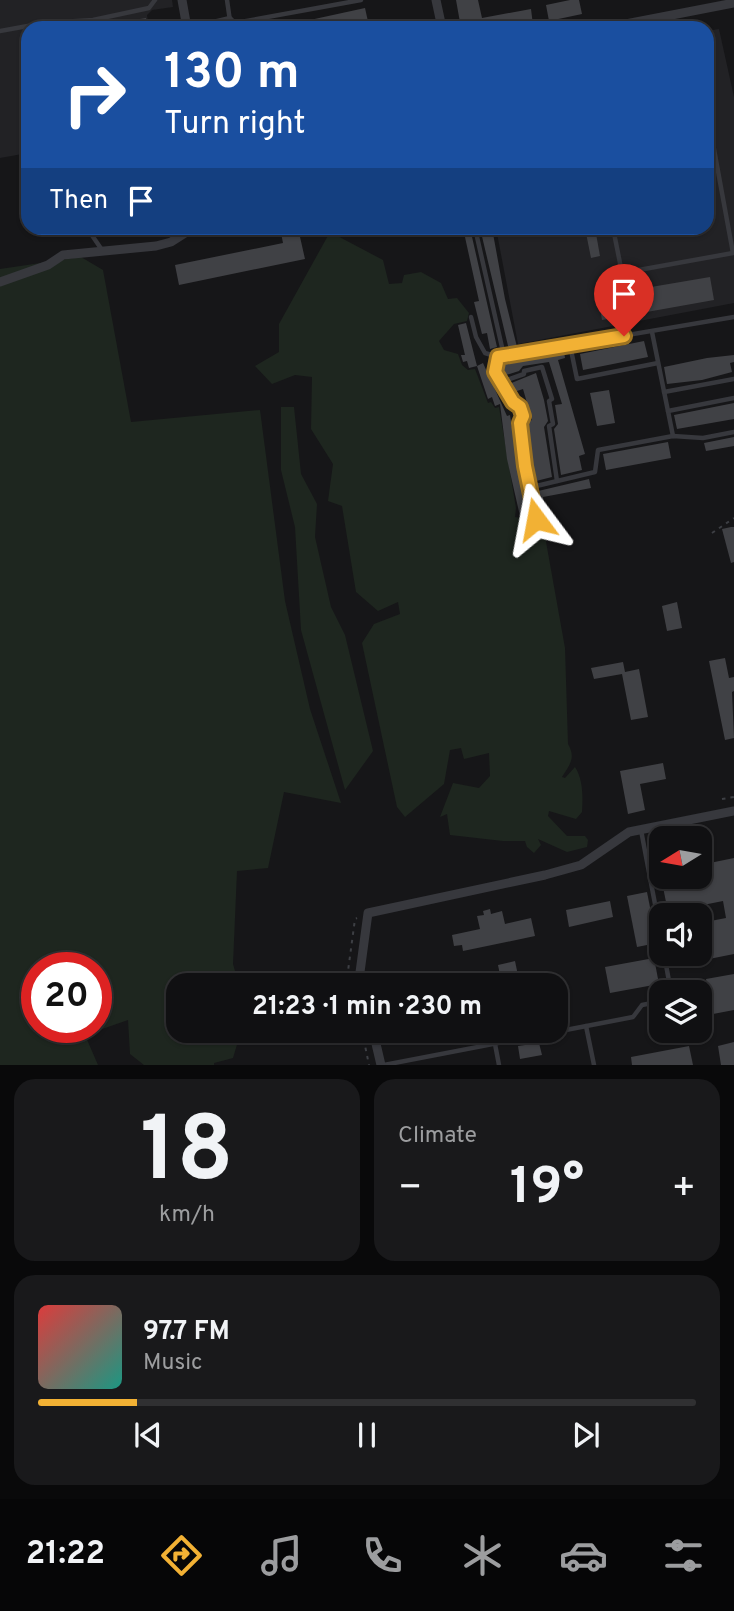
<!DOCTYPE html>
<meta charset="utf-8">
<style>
:root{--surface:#101012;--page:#19191b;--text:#f1f3f6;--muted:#9c9d9f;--line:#303032;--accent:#f2b134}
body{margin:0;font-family:Overpass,sans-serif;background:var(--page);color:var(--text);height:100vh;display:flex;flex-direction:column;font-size:26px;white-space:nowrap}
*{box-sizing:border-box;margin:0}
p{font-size:23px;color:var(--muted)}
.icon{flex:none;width:38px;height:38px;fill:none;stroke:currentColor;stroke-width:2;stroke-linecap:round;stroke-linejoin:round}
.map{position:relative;height:1065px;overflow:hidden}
.sheet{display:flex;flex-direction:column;gap:14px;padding:14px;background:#09090a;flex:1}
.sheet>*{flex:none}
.banner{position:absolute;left:21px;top:21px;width:693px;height:214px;border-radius:21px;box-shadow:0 2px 5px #0004,0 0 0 2px var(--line);background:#1a4fa0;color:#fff;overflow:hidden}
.needle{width:46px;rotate:259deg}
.tools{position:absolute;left:649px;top:826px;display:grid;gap:14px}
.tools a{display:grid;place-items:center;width:63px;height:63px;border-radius:14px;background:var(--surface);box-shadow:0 2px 5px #0004,0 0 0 2px var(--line);font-size:35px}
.speed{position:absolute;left:21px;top:952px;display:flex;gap:14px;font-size:35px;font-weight:700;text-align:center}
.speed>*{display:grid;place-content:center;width:91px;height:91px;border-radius:50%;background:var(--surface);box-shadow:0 2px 5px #0004,0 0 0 2px var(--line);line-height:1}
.speed .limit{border:10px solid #d22;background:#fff;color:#111}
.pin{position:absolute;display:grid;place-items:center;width:60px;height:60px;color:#fff;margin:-72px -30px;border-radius:50% 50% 50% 0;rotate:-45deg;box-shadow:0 0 7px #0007}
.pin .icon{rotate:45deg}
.me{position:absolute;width:77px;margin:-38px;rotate:347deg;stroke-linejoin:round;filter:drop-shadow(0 0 5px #0008)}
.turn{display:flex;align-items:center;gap:24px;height:147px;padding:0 28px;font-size:32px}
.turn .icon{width:91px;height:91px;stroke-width:2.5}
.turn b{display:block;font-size:49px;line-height:60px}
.then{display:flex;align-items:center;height:66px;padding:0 28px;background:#0003;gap:14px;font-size:26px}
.big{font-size:52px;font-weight:700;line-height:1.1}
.sheet .card{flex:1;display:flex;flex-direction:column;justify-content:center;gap:10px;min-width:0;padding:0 24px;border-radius:21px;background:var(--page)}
.sheet .dial{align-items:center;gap:0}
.dial b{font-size:91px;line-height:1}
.song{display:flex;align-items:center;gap:21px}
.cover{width:84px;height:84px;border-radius:10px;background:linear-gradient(135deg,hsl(0 70% 55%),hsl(170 70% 35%))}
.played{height:7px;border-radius:4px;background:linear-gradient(90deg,var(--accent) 15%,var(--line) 15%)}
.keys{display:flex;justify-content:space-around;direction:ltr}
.heat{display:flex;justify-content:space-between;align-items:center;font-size:38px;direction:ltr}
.sheet .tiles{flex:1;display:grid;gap:14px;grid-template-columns:1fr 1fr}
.card:last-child{grid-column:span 2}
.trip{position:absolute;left:166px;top:973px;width:402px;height:70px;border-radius:21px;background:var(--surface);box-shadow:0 2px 5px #0004,0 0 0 2px var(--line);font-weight:700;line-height:70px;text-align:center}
.menu{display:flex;height:112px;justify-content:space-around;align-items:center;background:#060607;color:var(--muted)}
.menu .icon{width:49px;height:49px}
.menu .active{color:var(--accent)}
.menu b{font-size:32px;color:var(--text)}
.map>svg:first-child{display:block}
.built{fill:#222225}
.green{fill:#1e261f;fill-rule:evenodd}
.building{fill:#404145}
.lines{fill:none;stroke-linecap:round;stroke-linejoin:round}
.path{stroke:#3d3f44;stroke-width:2;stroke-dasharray:3.5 5;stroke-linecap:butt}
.lane{stroke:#37383d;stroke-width:4.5}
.street{stroke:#37383d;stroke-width:9}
.route-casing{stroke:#9d7322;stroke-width:18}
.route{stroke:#f2b134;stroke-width:12}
</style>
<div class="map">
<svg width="734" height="1065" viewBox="0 0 734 1065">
<rect width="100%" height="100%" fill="#161618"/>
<!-- built -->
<g class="built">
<polygon points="0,0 172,0 173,7 152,10 147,15 149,28 28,28 28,153 0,158"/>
<polygon points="719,29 734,97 734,303 518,344 496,228 707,228 707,31"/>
</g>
<!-- green -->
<g class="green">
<path d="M330 232 383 260 389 284 402 283 404 275 421 272 441 283 448 299 457 298 469 313 467 321 454 324 439 341 444 350 458 354 462 365 468 370 475 369 488 403 491 402 495 408 499 407 516 508 515 517 522 518 521 526 531 528 534 522 543 525 565 648 568 744C576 758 570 764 562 777L565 778 575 767C583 779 583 797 582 812L576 819 549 811 548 816 567 836H585L588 840 587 847 567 852 538 839 541 845 534 853 527 847 525 841H503L450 835 447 814 440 817 453 783 479 788 490 776 489 753 464 759 461 748 450 750 444 784 405 817 397 807 362 643 374 624 400 614 398 602 378 611 356 592 342 506 328 501 333 464 311 429 312 377 295 375 272 384 255 366 279 352V324Z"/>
<path d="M81 257 103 270 131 422 260 410 285 601 310 709 341 803 284 792 268 868 237 871 233 964 239 985H178V1031H241L233 1058 214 1063V1065H144L130 1054 128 1020 85 1035 98 1065H0V269ZM37 968H96V1027H37Z"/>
<polygon points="281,407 294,407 301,474 317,504 315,537 331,607 345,635 373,751 345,790 301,630 295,527 281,470"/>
</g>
<!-- building -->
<g class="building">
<polygon points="456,0 478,0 482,18 531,9 533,25 515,28 461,28"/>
<polygon points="570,0 579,0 582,14 549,21 546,5"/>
<polygon points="365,8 369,26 360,28 287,28 287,25"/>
<polygon points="146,18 148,28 110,28 109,24"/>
<polygon points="280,228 298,228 305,259 179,285 175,265 283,243"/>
<polygon points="463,228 470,228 497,347 490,349 487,333 482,334 474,302 479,301"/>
<polygon points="480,228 492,228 505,299 517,347 553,339 554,343 509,350"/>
<polygon points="585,228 595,228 600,256 591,258"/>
<polygon points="710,277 714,300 602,320 598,296"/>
<polygon points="466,323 477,366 469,368 467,361 463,362 461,355 465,355 458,325"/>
<polygon points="644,341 648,357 583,370 580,354"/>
<polygon points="564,351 565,358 558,360 585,454 579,456 582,470 561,475 554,429 558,424 555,405 562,404 549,362 523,366 519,371 503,376 501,368 502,361"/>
<polygon points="734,355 734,362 730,363 732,372 702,380 667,384 664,367 707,358"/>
<polygon points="483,363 507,416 510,415 521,483 532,521 530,527 522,525 525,515 520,516 507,459 500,404 495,406 492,397 488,399 477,366"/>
<polygon points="536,373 544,400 548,421 544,427 552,477 532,482 525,423 532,420 523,389 514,392 509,384"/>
<polygon points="609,390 615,423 597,426 590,393"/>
<polygon points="734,403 734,419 677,429 674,415"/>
<polygon points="734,437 734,446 706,451 704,443"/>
<polygon points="668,442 671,458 606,470 603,454"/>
<polygon points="589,479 591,488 543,497 546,517 540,516 534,492"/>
<polygon points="731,527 734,527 734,562 731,563 722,529"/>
<polygon points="677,602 682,628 667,631 662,606"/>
<polygon points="725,658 729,678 734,677 734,691 732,692 734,738 725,740 709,661"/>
<polygon points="623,662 625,672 639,669 648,717 631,720 622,674 594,679 591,668"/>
<polygon points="663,763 666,779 640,784 645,810 628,814 620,771"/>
<polygon points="734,858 734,954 679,965 677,954 700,954 700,923 726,918 723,901 668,912 661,877 700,877 700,865"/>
<polygon points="647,892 657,943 637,947 627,896"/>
<polygon points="610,901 613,917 569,927 566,910"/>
<polygon points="490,909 491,914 502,911 505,924 531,918 535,936 463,951 462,945 454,946 452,935 480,929 477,916 484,915 483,911"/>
<polygon points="654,958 659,984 610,993 605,967"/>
<polygon points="515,961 520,985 502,985 498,965"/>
<polygon points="734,974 734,1010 713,1014 706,979"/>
<polygon points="734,1042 734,1065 721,1065 718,1046"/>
<polygon points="539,1043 542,1055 520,1059 518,1046"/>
<polygon points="689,1046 693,1065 632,1065 631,1057"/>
</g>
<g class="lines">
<!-- path -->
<g class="path">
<polyline points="712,533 734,518"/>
<polyline points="722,799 734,797"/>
<polyline points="352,985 348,971 355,919 357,918"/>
<polyline points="362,1031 369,1065"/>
</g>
<!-- lane -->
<g class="lane">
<polyline points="227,0 231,28"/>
<polyline points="188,28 230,18 235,23 361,0"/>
<polyline points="0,31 44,23 93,20 149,8 155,0"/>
<polyline points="87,228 102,250"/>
<polyline points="475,228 504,356"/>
<polyline points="613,228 622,273 733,253 707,111"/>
<polyline points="471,317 476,337 485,353 498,357"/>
<path d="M734 317 498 357 495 372C499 379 520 408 521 412 523 418 522 417 520 423L528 488 595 472 598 450 673 436 703 438 734 432"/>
<polyline points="652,332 673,436"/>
<polyline points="570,345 577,379 658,363"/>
<polyline points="501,382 524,374 524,371 542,367 552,399 549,401 553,424 549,426 557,481"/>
<polyline points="664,392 734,379"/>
<polyline points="668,411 734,398"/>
<polyline points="528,488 536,519 545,523"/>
<polyline points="641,830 662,941"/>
<polyline points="664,954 671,992"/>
<polyline points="586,1026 594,1065"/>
<polyline points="495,1044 499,1065"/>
<polyline points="384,1065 633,1017 642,1005 662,1001"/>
</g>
<!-- street -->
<g class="street">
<polyline points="182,0 187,28"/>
<polyline points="436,0 442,28"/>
<polyline points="605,28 734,3"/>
<polyline points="0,282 48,265 63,255 156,246 171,242 193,228"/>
<polyline points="363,985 360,972 368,913 545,875 581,865 629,832 734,811"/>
<polyline points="373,1031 381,1065"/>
</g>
</g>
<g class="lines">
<!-- route casing -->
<g class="route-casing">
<polyline id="route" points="536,519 525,466 520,423 523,416 520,407 513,402 495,372 498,357 624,336"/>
</g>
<!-- route -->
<use href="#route" class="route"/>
</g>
</svg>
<div class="tools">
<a><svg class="needle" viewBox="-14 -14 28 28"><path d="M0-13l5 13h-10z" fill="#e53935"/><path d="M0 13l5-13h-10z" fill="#9c9d9f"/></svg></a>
<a><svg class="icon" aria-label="sound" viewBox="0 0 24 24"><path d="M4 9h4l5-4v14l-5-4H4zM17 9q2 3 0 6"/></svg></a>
<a><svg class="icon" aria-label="layers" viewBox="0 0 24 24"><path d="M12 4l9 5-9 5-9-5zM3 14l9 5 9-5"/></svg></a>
</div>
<div class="speed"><div class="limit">20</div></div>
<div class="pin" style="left:624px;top:336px;background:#d93025"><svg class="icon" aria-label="arrive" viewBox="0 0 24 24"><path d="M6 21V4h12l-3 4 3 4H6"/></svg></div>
<svg class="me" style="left:536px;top:519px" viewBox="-20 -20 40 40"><path d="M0-17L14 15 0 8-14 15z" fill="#f2b134" stroke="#fff" stroke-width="4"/></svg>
<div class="trip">21:23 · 1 min · 230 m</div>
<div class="banner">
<div class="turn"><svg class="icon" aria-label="right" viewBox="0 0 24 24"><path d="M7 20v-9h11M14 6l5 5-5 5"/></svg><div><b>130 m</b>Turn right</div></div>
<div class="then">Then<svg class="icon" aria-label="arrive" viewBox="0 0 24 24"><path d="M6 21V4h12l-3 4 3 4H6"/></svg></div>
</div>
</div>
<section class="sheet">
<div class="tiles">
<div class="card dial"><b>18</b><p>km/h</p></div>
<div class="card"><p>Climate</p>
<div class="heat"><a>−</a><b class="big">19°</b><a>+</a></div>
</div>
<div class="card">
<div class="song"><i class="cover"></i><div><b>97.7 FM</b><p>Music</p></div></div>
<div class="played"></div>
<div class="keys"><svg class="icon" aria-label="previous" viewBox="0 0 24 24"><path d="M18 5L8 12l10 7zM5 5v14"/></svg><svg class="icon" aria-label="pause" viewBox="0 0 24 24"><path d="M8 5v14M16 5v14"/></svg><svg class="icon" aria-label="next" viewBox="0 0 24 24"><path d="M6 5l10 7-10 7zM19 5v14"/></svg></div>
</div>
</div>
</section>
<nav class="menu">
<b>21:22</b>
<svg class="icon active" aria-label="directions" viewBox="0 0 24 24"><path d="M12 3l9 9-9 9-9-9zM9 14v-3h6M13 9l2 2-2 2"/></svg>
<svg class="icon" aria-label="music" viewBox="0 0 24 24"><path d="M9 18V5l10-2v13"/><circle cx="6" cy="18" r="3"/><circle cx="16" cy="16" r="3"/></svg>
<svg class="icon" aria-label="phone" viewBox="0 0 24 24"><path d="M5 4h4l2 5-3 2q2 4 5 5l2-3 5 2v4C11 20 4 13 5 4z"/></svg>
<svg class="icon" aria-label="climate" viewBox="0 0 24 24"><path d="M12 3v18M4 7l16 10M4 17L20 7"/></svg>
<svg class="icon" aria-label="car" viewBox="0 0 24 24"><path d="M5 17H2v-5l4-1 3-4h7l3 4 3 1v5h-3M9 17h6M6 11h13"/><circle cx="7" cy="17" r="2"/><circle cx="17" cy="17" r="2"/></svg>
<svg class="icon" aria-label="filters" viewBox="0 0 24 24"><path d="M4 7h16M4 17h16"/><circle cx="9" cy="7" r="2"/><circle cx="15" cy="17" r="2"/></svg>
</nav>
